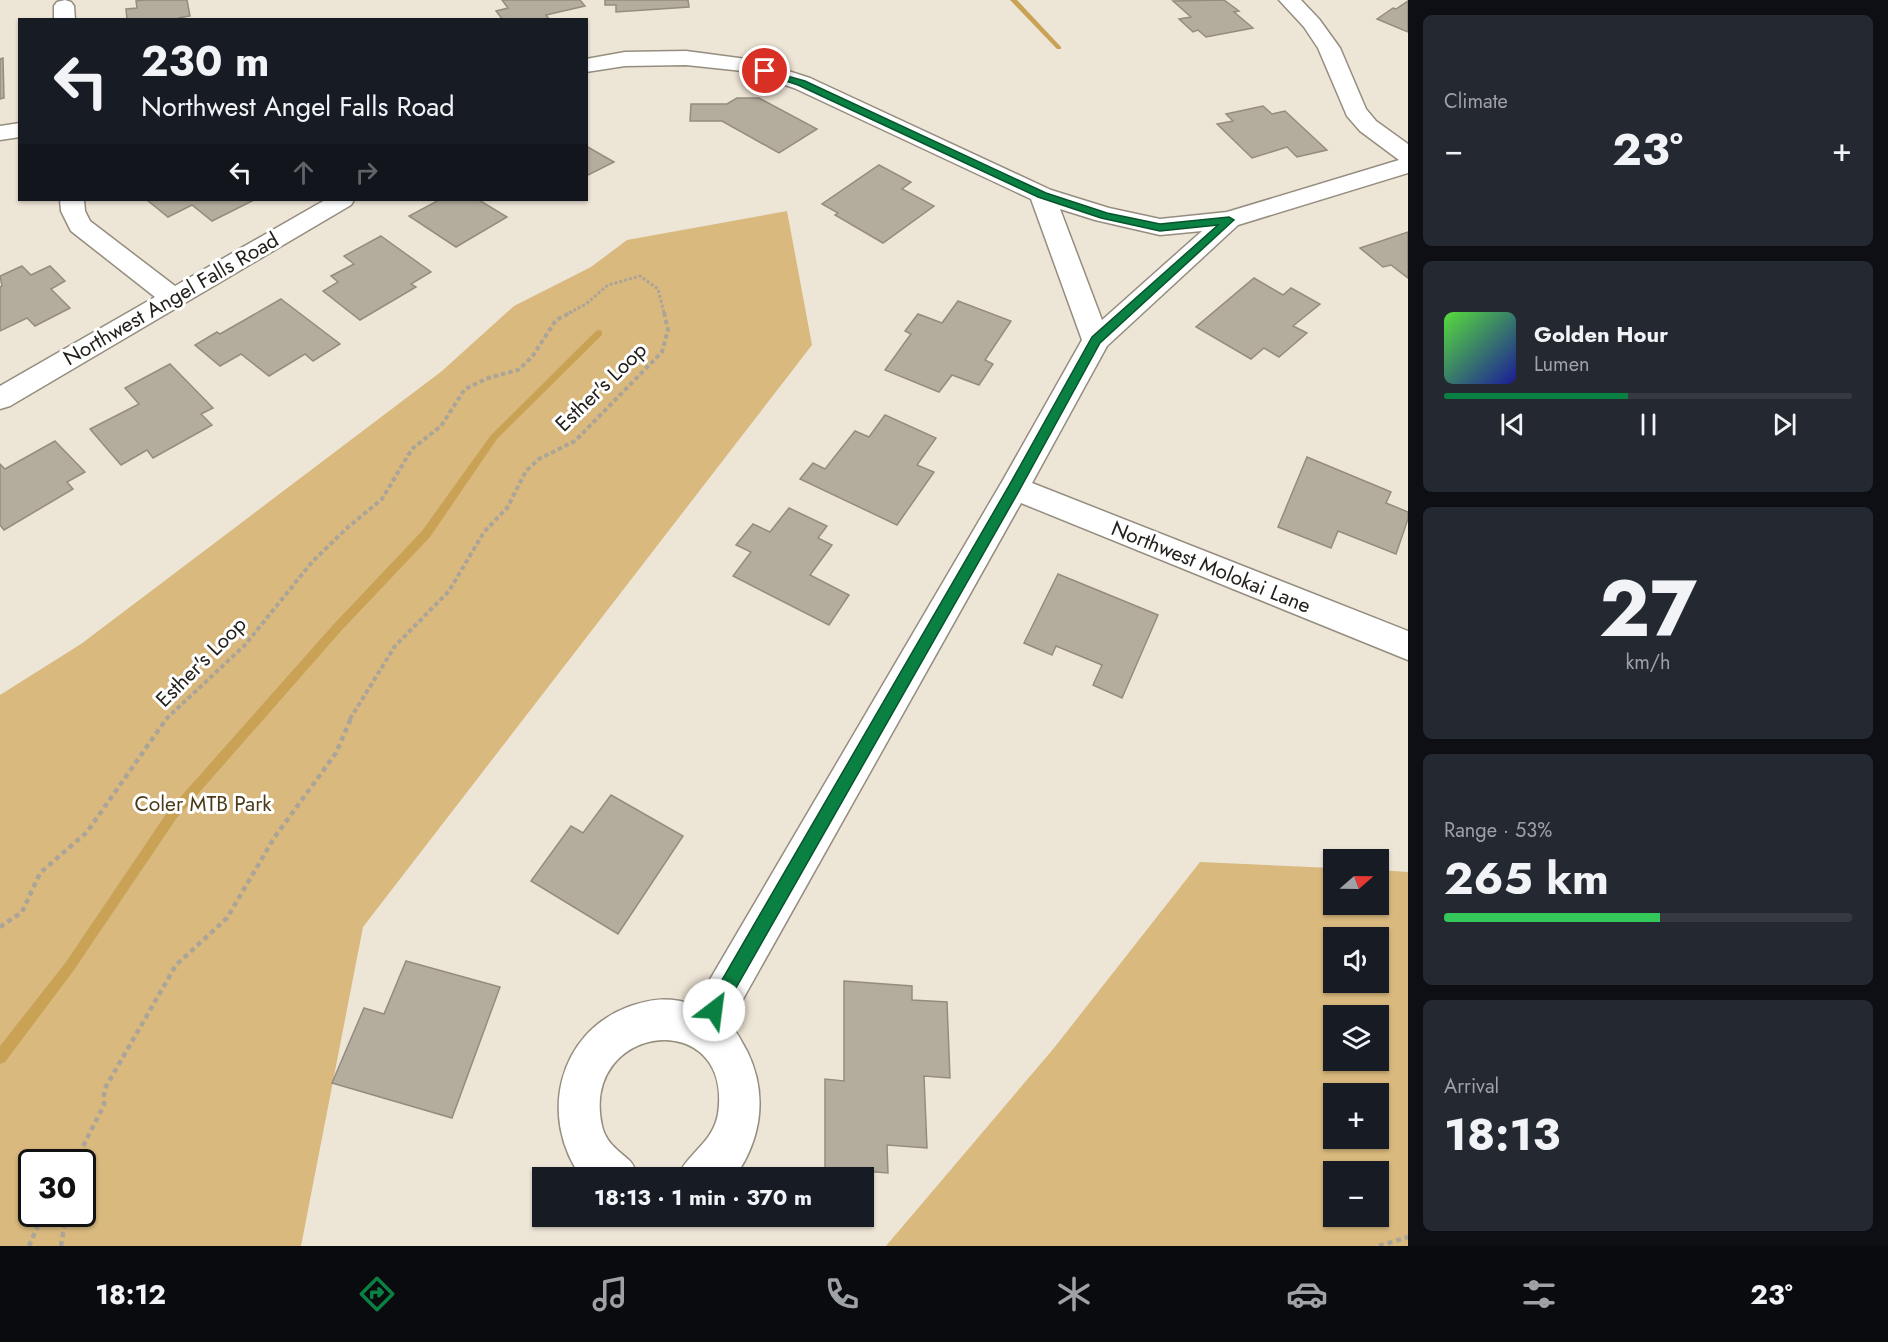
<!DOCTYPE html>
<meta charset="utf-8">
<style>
:root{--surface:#171b24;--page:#242831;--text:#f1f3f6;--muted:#9ea1a6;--line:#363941;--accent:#0b8043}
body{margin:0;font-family:Jost,sans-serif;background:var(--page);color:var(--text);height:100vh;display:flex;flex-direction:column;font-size:22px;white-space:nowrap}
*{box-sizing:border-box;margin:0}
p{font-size:20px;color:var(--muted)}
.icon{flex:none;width:33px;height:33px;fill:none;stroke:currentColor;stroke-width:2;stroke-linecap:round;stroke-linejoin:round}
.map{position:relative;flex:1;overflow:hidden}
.side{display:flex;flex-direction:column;gap:15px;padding:15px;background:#0d0f14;width:480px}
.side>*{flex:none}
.hud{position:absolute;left:18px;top:18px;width:570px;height:183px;border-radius:0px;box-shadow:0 2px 4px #0004;background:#171b24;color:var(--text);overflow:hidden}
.needle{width:39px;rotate:70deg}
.tools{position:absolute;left:1323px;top:849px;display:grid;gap:12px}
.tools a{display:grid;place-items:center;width:66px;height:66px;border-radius:0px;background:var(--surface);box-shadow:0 2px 4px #0004;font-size:30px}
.speed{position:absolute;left:18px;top:1149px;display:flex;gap:12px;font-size:30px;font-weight:700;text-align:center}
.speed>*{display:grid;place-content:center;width:78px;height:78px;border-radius:50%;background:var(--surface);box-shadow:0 2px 4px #0004;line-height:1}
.speed .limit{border:3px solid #111;border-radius:9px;background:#fff;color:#111}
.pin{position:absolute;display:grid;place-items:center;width:51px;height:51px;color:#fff;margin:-26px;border:3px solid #fff;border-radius:50%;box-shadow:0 2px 6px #0007}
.me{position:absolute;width:66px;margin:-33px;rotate:30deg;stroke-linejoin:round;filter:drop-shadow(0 0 4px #0008)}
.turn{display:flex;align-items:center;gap:21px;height:126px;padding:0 24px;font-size:27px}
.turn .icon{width:78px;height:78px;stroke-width:2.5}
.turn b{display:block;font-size:42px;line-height:51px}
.lanes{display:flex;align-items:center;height:57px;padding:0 24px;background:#0003;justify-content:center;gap:30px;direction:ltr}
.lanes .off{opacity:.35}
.big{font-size:45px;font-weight:700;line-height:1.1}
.side .card{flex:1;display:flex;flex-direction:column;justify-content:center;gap:9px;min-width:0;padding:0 21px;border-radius:9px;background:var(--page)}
.side .dial{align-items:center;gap:0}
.dial b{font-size:78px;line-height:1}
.song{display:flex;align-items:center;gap:18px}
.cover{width:72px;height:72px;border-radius:9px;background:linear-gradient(135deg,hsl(110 70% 55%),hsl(240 70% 35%))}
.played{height:6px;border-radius:3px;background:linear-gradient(90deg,var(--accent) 45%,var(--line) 45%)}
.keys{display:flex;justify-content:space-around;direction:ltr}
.heat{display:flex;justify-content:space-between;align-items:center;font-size:33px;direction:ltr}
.charge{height:9px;border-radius:4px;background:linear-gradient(90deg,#34c759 53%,var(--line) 0)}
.trip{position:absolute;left:532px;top:1167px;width:342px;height:60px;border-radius:0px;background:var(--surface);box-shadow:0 2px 4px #0004;font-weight:700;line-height:60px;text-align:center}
.menu{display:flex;height:96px;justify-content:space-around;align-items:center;background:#090b0e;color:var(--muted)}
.menu .icon{width:42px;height:42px}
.menu .current{color:var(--accent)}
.menu b{font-size:27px;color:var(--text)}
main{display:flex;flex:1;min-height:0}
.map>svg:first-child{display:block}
.green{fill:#d9b97e;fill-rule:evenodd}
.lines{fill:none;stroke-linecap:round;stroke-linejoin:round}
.stream{fill:#c9a256;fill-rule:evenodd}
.building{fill:#b4ac9d;stroke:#948c7e;stroke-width:1.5}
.minor-casing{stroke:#958d7f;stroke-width:3}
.path-far2{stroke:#aba599;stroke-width:3;stroke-dasharray:3 2;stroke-linecap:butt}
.path-far1{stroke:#aba599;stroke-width:4;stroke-dasharray:4.5 3;stroke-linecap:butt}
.path{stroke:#aba599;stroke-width:4.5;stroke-dasharray:5 4;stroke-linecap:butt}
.minor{fill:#fff;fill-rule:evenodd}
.route{fill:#0b8043;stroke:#07532c;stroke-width:1.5}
.labels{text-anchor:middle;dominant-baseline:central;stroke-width:6;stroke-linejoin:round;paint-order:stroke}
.street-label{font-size:21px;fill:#24211c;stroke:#fff}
.park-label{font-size:21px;fill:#4b3a18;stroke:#fff}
</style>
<main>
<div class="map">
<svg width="1408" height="1246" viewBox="0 0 1408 1246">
<rect width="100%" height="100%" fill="#ede5d6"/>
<!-- green -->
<g class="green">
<path d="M787 211 812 345 363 927 301 1246H0V695L81 644 442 371 514 306 591 267 627 240ZM32 1162H82V1214H32Z"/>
<path d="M1200 862 1333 868 1334 904H1378L1379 870 1408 872V1246H886L1054 1048ZM1334 938H1378V982H1334ZM1334 1016H1378V1060H1334ZM1334 1094H1378V1138H1334ZM1334 1172H1378V1216H1334Z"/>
</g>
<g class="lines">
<!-- stream -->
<g class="stream">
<polygon points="1010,0 1017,0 1061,47 1061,49 1057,49"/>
<polygon points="599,330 602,331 602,335 497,439 430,537 341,631 176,819 74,970 5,1062 0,1064 0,1046 66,962 168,811 333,625 422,531 491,435 596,331"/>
</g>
</g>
<!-- building -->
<g class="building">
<polygon points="143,0 187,0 190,16 179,18 179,20 127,20 126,9 137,8 136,1"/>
<polygon points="502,0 580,0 585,6 546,15 550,20 503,20 496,11 508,8"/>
<polygon points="605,0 688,0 689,7 616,12 616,5 605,5"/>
<polygon points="1224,0 1239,11 1234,12 1253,28 1206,37 1198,30 1193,32 1179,19 1191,17 1173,1"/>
<polygon points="1408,1 1408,32 1377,19 1393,8 1396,9"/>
<polygon points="3,58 4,98 0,99 0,59"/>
<polygon points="737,98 759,98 817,129 779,153 722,121 690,121 691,104 727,104"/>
<polygon points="1263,106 1272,114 1285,111 1327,150 1297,157 1287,147 1252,158 1217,124 1233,121 1226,114"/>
<polygon points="586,146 614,162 586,176"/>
<polygon points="879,165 911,182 902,189 934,206 883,243 835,215 838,213 822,204"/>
<polygon points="147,200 254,200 212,221 192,205 168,217"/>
<polygon points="439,200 479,200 507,217 456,247 409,216"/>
<polygon points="1408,232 1408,278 1391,265 1383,267 1360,248"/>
<polygon points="381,236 431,272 411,284 416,287 360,320 323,291 338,282 331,276 354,264 344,256"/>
<polygon points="22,266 31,275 50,266 65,281 51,289 70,308 35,326 27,318 0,331 0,287 2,286 0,276"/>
<polygon points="1254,278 1283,295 1291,288 1320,304 1293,326 1307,333 1279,357 1264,348 1251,359 1196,327"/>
<polygon points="281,299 340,344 313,361 305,354 269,376 241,354 220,366 195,345 217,332 220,334"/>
<polygon points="958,301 1011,321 985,360 993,364 979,385 952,375 939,392 885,370 911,334 905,331 918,314 942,323"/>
<polygon points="170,364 213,408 201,414 212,425 153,458 147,450 121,465 90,429 139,404 125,388"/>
<polygon points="885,415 936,438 917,465 934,472 897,525 800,479 813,463 825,469 855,431 869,437"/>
<polygon points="55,441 85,472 67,482 73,489 4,530 0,525 0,464 5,469"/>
<polygon points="1307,457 1391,492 1386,503 1408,512 1408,519 1396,554 1338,531 1331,548 1278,527"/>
<polygon points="789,508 827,526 818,538 832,545 810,575 849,595 829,625 733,576 751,552 736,545 753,524 770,532"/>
<polygon points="1058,574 1158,615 1122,698 1093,685 1102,665 1056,646 1052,655 1024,643"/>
<polygon points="611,795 683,836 618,934 531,881 571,826 583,833"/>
<polygon points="406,961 500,987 452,1118 332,1083 364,1008 384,1014"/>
<polygon points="844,981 912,986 912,1000 947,1002 950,1078 924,1076 927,1148 887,1145 888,1173 825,1168 825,1079 844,1081"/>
</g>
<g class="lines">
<!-- minor casing -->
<g class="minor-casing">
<g id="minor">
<polygon points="65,0 71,2 74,6 75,20 54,20 54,6 57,2"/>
<path d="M1279 0H1301L1319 19 1340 48 1366 109 1376 121 1408 144V173L1238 225 1107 346 1032 483 1408 631V660L1021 503 729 1024C738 1032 741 1041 747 1051 768 1094 762 1139 734 1178H677C687 1153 713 1143 718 1114 734 1005 579 1023 602 1126 606 1143 618 1150 630 1161 634 1165 636 1172 638 1178H582C538 1118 558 1033 628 1007 652 998 670 997 695 1005L1003 480 1082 340 1031 199 794 88 743 71 686 65 625 66 586 72V59L625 52 686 51 754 60 810 78 1051 190 1109 208 1160 219 1227 212 1399 160 1360 131 1347 116 1318 48 1304 27ZM1060 209 1095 220 1160 235 1202 231 1102 320Z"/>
<polygon points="20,123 20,137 0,140 0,126"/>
<polygon points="60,200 84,200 85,211 90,221 175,286 325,200 354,200 351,205 10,406 0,409 0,386 155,297 71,231 61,211"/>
</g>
</g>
<!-- path-far2 -->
<polyline class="path-far2" points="569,313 586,304 608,285 640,276 658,289 664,313"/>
<!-- path-far1 -->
<g class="path-far1">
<polyline points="166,719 245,645 312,562 347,528 382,499 412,449 441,426 465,389 488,378 518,370 532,357 556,320 572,312"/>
<polyline points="350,719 395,646 449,591 484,532 507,508 526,471 539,459 575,441 662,352 668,330 664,312"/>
</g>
<!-- path -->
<g class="path">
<polyline points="0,927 22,912 40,873 87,832 167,718"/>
<polyline points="75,1162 104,1105 104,1090 176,965 227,918 274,838 336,753 351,718"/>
<polyline points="29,1246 43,1214"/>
<polyline points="61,1246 66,1214"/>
<polyline points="1379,1246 1408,1237"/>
</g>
<!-- minor -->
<use href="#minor" class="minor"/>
</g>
<!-- route -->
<polygon class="route" points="762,69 805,81 1046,193 1107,213 1160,224 1229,217 1234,220 1100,343 1019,491 720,1016 714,1018 708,1016 706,1010 708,1004 1010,484 1092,337 1218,225 1160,231 1101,218 1038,197 798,85 762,73"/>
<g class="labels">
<!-- street labels -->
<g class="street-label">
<text transform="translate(171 299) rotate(-30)">Northwest Angel Falls Road</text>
<text transform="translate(601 387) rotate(-44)">Esther's Loop</text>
<text transform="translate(1211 567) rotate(22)">Northwest Molokai Lane</text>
<text transform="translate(201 662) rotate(-45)">Esther's Loop</text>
</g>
<!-- park labels -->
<g class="park-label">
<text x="203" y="804">Coler MTB Park</text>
</g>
</g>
</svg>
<div class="tools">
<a><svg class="needle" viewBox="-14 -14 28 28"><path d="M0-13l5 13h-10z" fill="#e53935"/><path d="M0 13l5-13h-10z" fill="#9ea1a6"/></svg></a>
<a><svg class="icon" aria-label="sound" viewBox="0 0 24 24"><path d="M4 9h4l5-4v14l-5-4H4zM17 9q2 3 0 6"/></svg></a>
<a><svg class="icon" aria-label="layers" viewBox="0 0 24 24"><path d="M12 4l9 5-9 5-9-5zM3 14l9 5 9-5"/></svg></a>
<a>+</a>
<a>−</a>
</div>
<div class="speed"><div class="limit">30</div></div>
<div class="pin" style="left:765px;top:71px;background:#d93025"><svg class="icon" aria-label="arrive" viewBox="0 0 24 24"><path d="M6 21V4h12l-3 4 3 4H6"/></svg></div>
<svg class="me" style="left:714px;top:1010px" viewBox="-20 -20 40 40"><circle r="19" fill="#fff"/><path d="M0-13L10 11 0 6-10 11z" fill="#0b8043"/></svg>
<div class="trip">18:13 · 1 min · 370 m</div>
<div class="hud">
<div class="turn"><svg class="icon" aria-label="left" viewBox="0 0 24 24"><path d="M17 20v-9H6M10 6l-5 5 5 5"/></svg><div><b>230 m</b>Northwest Angel Falls Road</div></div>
<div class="lanes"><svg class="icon" aria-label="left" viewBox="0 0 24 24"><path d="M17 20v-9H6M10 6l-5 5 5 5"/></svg><svg class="icon off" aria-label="ahead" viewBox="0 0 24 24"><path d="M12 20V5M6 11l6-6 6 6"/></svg><svg class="icon off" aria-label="right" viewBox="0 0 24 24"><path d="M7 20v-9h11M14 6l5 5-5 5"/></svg></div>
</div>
</div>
<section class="side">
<div class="card"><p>Climate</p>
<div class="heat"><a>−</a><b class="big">23°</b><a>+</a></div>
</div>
<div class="card">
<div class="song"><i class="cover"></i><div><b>Golden Hour</b><p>Lumen</p></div></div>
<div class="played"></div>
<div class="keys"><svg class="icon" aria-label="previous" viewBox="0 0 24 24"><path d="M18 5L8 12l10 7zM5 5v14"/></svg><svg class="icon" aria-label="pause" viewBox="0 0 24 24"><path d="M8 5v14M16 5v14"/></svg><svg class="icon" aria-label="next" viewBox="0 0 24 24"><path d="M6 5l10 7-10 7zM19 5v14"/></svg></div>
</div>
<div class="card dial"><b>27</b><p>km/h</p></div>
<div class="card"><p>Range · 53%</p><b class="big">265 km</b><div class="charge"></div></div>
<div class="card"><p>Arrival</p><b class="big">18:13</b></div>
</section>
</main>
<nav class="menu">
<b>18:12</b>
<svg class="icon current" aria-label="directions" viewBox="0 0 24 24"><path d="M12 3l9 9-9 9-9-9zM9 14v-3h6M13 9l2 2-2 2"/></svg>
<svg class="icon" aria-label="music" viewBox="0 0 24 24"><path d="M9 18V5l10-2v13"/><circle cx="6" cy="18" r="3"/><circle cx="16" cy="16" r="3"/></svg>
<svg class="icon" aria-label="phone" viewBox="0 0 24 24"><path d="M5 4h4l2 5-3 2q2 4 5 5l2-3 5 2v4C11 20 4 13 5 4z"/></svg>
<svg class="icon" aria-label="climate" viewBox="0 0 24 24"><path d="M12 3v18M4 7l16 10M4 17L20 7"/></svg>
<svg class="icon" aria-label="car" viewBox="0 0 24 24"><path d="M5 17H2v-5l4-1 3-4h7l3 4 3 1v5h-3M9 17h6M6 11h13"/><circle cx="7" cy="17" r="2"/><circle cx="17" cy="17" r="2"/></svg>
<svg class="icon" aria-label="filters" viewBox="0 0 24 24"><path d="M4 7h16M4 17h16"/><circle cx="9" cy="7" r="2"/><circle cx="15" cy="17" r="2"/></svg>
<b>23°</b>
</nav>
